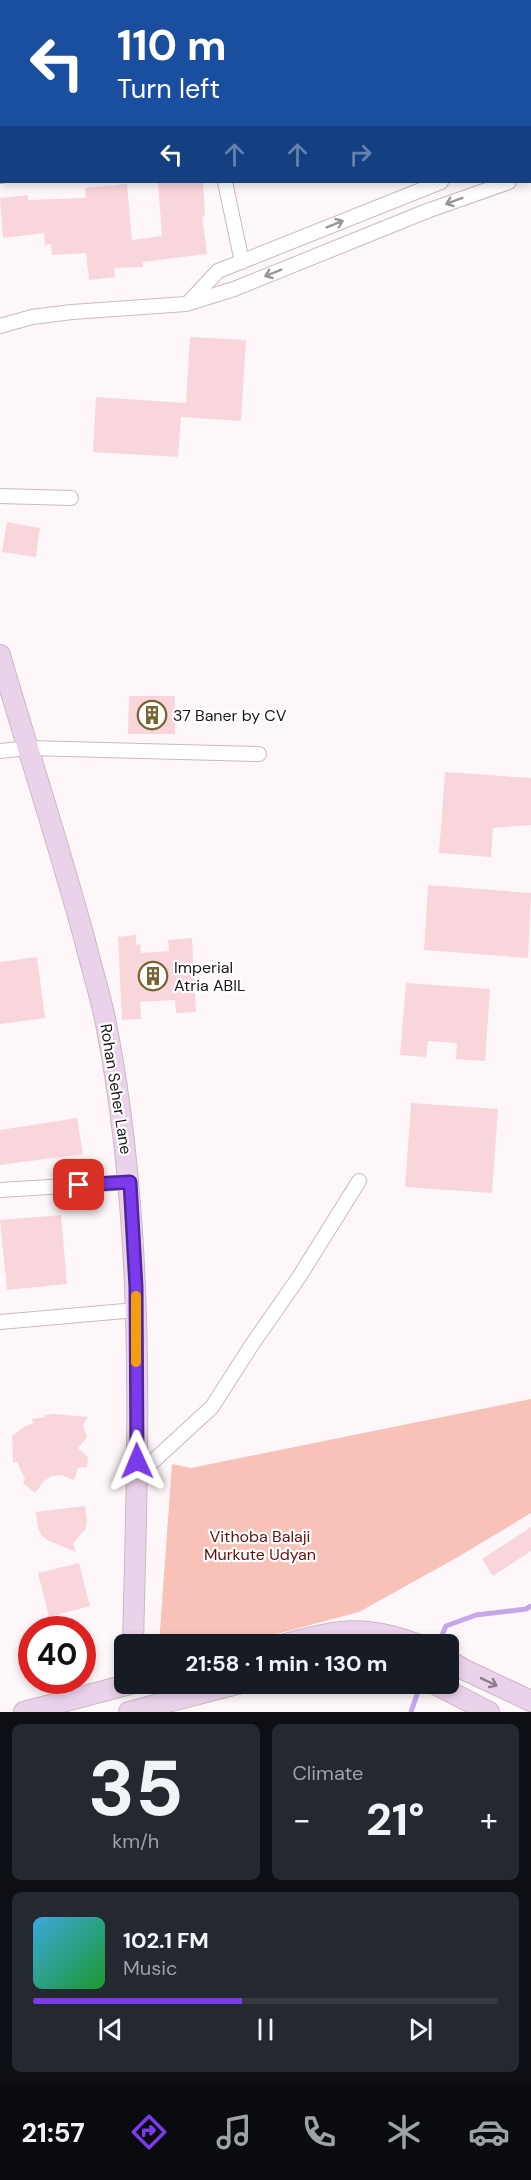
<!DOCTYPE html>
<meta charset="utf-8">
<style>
:root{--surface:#171b24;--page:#242831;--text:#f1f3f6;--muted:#9ea1a6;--line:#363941;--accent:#7c3aed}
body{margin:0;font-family:"DM Sans",sans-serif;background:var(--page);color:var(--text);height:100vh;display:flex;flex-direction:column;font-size:22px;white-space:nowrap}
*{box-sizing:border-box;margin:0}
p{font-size:20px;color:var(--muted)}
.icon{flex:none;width:33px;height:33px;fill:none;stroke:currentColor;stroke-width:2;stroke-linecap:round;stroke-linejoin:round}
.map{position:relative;height:1712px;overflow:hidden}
.sheet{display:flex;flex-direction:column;gap:12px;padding:12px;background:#0d0f14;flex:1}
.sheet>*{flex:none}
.banner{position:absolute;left:0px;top:0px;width:531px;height:183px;box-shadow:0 3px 9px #0003;background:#1a4fa0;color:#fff;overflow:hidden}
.speed{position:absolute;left:18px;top:1616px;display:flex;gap:12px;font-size:30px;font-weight:700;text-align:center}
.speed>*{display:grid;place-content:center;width:78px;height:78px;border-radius:50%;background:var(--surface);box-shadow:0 3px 9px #0003;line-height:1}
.speed .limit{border:9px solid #d22;background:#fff;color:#111}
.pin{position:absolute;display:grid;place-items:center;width:51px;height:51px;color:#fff;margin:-26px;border-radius:12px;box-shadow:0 3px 9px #0006}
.me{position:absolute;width:66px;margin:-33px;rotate:359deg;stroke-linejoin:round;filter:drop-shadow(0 0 4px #0008)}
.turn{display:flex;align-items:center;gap:21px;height:126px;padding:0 18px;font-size:27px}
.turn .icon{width:78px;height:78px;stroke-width:2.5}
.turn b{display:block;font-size:42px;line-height:51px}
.lanes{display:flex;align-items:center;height:57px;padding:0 18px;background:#0003;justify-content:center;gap:30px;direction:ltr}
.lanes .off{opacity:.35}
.big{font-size:45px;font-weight:700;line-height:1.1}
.sheet .card{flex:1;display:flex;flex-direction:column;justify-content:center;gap:9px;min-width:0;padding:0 21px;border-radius:9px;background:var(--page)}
.sheet .dial{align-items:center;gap:0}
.dial b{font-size:78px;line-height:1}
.song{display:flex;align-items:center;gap:18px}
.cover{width:72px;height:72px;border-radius:9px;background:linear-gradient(135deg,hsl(200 70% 55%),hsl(130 70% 35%))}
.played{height:6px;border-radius:3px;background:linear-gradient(90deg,var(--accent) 45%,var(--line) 45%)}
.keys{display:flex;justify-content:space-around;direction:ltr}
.heat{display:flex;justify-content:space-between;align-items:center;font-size:33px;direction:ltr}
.sheet .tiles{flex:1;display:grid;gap:12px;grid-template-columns:1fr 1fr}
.card:last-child{grid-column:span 2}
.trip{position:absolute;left:114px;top:1634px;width:345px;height:60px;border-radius:9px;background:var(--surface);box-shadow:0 3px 9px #0003;font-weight:700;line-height:60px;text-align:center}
.tab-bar{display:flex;height:96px;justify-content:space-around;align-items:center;background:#090b0e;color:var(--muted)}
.tab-bar .icon{width:42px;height:42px}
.tab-bar .current{color:var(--accent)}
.tab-bar b{font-size:27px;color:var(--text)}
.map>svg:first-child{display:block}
.park{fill:#f9c2b9}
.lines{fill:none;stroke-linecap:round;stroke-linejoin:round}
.stream{stroke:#c5a7e9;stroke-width:5}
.building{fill:#f9d6db}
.street-casing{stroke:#c9b9c0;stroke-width:16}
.secondary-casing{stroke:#c9b9c0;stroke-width:22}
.street{stroke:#fff;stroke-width:14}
.secondary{stroke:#ebd2eb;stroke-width:20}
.oneway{stroke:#999698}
.oneway2{stroke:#8e7d8c}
.route-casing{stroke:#51269a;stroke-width:15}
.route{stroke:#7c3aed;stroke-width:10}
.slow{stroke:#f59e0b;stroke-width:10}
.labels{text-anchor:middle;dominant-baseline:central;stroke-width:4.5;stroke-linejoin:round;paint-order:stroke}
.poi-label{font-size:16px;fill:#1c1619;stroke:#fff;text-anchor:start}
.street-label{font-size:16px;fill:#1c1619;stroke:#fff}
.park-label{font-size:16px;fill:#6a0c05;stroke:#fff}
</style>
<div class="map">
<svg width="531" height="1712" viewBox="0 0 531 1712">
<rect width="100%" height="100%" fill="#fef7fa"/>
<!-- park -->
<polygon class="park" points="531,1399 531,1513 458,1557 359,1612 239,1644 159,1644 172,1464 191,1468"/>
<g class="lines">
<!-- stream -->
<g class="stream">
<polyline points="438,1644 446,1626 476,1615 526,1609 531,1606"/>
<polyline points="411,1712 421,1683"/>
</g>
</g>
<!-- building -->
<g class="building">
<polygon points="158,182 203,182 205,216 202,217 207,254 143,262 143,267 114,268 115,277 89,280 86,253 52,255 51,244 45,245 44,233 3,238 0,198 28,195 28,200 86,198 85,188 127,184 132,240 162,236"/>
<polygon points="190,337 246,340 241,421 181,417 178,457 93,452 96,397 186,403"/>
<polygon points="7,522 40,528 36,557 2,552"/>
<polygon points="129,696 175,696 175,734 128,734"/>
<polygon points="445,772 531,778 531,825 493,828 491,857 439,853"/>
<polygon points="428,885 531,893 528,958 424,950"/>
<polygon points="136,935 136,945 140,944 141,953 169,951 168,940 192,938 196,1012 176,1013 175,1000 140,1002 141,1019 122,1020 118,937"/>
<polygon points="37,957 45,1018 0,1024 0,962"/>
<polygon points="406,983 490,989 485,1061 456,1059 457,1043 428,1041 426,1057 400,1055"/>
<polygon points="411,1103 498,1109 492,1193 405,1187"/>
<polygon points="77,1118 83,1154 0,1165 0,1130"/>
<polygon points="61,1215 67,1284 7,1290 0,1220"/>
<polygon points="55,1414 88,1417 83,1425 87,1437 78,1448 88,1457 87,1467 78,1468 74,1480 61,1475 52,1476 44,1481 35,1493 23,1483 25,1479 17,1462 13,1462 12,1436 24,1427 33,1423 32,1419 45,1417 45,1415"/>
<polygon points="85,1506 87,1522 85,1530 73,1543 76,1552 49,1541 42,1536 38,1528 36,1512"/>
<polygon points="531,1527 531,1551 493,1576 482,1559"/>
<polygon points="79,1563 90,1606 49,1617 38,1573"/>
</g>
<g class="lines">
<!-- street casing -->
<g class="street-casing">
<g id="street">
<polyline points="13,0 15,2"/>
<polyline points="124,0 124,2"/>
<polyline points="530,73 531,72"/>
<polyline points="0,118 2,125"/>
<polyline points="530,149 531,148"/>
<polyline points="530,174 531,174"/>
<polyline points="0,176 2,176"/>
<polyline points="225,182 242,262"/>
<polyline points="189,302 218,271 441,182"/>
<polyline points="0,326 32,317 72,312 186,304 234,289 427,211 509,182"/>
<polyline points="0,496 71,498"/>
<polyline points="0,751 28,748 259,754"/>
<polyline points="0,1190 130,1182"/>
<polyline points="0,1322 136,1310"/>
<polyline points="137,1476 212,1407 251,1346 299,1277 359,1181"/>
</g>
</g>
<!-- secondary casing -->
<g class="secondary-casing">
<g id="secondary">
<path d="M0 655C28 751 59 845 85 941 92 970 102 1000 107 1029 146 1232 138 1439 133 1644"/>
<path d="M285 1644C339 1630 362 1624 417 1644"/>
<polyline points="448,1660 465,1670 531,1701"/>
<polyline points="433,1683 489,1712"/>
<polyline points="24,1712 134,1683"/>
<polyline points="129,1712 241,1683"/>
</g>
</g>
<!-- street -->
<use href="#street" class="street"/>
<!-- secondary -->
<use href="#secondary" class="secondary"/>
</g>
<!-- one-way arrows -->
<defs><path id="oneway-shaft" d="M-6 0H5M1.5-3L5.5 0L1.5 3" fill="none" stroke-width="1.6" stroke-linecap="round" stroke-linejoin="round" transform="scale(1.5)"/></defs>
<g class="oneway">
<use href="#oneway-shaft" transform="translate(454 201) rotate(160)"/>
<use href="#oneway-shaft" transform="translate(335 224) rotate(-22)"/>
<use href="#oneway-shaft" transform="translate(273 273) rotate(158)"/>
</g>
<use class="oneway2" href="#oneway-shaft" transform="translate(489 1682) rotate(26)"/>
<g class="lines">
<!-- route casing -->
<g class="route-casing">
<polyline id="route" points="79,1185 130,1182 136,1287 137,1461"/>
</g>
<!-- route -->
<use href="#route" class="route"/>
<!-- slow -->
<polyline class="slow" points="136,1296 136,1362"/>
</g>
<!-- icons -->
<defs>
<g id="building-ring" transform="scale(1.5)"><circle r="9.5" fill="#fff" stroke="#746533" stroke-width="1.5"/><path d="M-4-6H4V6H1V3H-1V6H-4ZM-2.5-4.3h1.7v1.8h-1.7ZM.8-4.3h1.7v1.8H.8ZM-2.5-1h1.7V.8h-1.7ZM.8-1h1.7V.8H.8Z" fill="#746533"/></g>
</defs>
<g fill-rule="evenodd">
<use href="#building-ring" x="152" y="715"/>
<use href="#building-ring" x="153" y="976"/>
</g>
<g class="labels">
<!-- poi labels -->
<g class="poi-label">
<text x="173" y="715">37 Baner by CV</text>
<text x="174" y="967">Imperial<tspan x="174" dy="18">Atria ABIL</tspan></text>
</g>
<!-- street labels -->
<g class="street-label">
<text transform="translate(116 1089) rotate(81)">Rohan Seher Lane</text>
</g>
<!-- park labels -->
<g class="park-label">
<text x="260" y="1536">Vithoba Balaji<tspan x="260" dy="18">Murkute Udyan</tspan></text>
</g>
</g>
</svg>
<div class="speed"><div class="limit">40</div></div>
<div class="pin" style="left:79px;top:1185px;background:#d93025"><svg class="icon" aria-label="arrive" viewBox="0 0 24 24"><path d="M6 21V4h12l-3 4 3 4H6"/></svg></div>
<svg class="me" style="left:137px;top:1461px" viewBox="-20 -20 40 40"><path d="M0-17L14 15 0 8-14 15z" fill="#7c3aed" stroke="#fff" stroke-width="4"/></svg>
<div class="trip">21:58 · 1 min · 130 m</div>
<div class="banner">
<div class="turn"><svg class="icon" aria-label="left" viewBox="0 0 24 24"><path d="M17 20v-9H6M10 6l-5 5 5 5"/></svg><div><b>110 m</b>Turn left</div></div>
<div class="lanes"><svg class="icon" aria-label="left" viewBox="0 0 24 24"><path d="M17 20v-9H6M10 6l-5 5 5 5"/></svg><svg class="icon off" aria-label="ahead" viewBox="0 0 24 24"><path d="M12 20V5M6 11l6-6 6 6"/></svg><svg class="icon off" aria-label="ahead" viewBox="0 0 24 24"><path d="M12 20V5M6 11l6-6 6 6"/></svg><svg class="icon off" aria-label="right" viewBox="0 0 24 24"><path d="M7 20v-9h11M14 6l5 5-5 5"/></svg></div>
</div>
</div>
<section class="sheet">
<div class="tiles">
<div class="card dial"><b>35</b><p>km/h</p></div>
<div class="card"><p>Climate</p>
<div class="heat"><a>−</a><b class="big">21°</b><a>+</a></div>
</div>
<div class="card">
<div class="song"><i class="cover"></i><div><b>102.1 FM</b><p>Music</p></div></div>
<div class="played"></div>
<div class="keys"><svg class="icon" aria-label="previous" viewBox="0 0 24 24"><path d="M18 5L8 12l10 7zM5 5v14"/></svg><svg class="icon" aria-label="pause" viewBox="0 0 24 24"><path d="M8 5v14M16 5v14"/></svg><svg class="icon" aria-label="next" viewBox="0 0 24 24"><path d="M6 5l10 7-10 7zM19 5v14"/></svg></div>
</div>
</div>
</section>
<nav class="tab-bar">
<b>21:57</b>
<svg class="icon current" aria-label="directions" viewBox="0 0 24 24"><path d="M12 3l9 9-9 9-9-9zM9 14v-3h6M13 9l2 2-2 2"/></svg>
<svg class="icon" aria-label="music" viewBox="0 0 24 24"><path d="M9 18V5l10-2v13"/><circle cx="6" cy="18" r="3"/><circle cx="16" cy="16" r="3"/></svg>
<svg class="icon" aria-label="phone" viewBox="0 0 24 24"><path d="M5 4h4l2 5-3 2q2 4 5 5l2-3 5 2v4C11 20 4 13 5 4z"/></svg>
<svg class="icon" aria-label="climate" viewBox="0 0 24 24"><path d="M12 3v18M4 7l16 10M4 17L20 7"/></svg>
<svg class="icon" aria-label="car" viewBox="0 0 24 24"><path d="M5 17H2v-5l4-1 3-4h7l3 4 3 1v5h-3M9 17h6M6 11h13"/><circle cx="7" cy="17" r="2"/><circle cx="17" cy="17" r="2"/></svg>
</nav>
